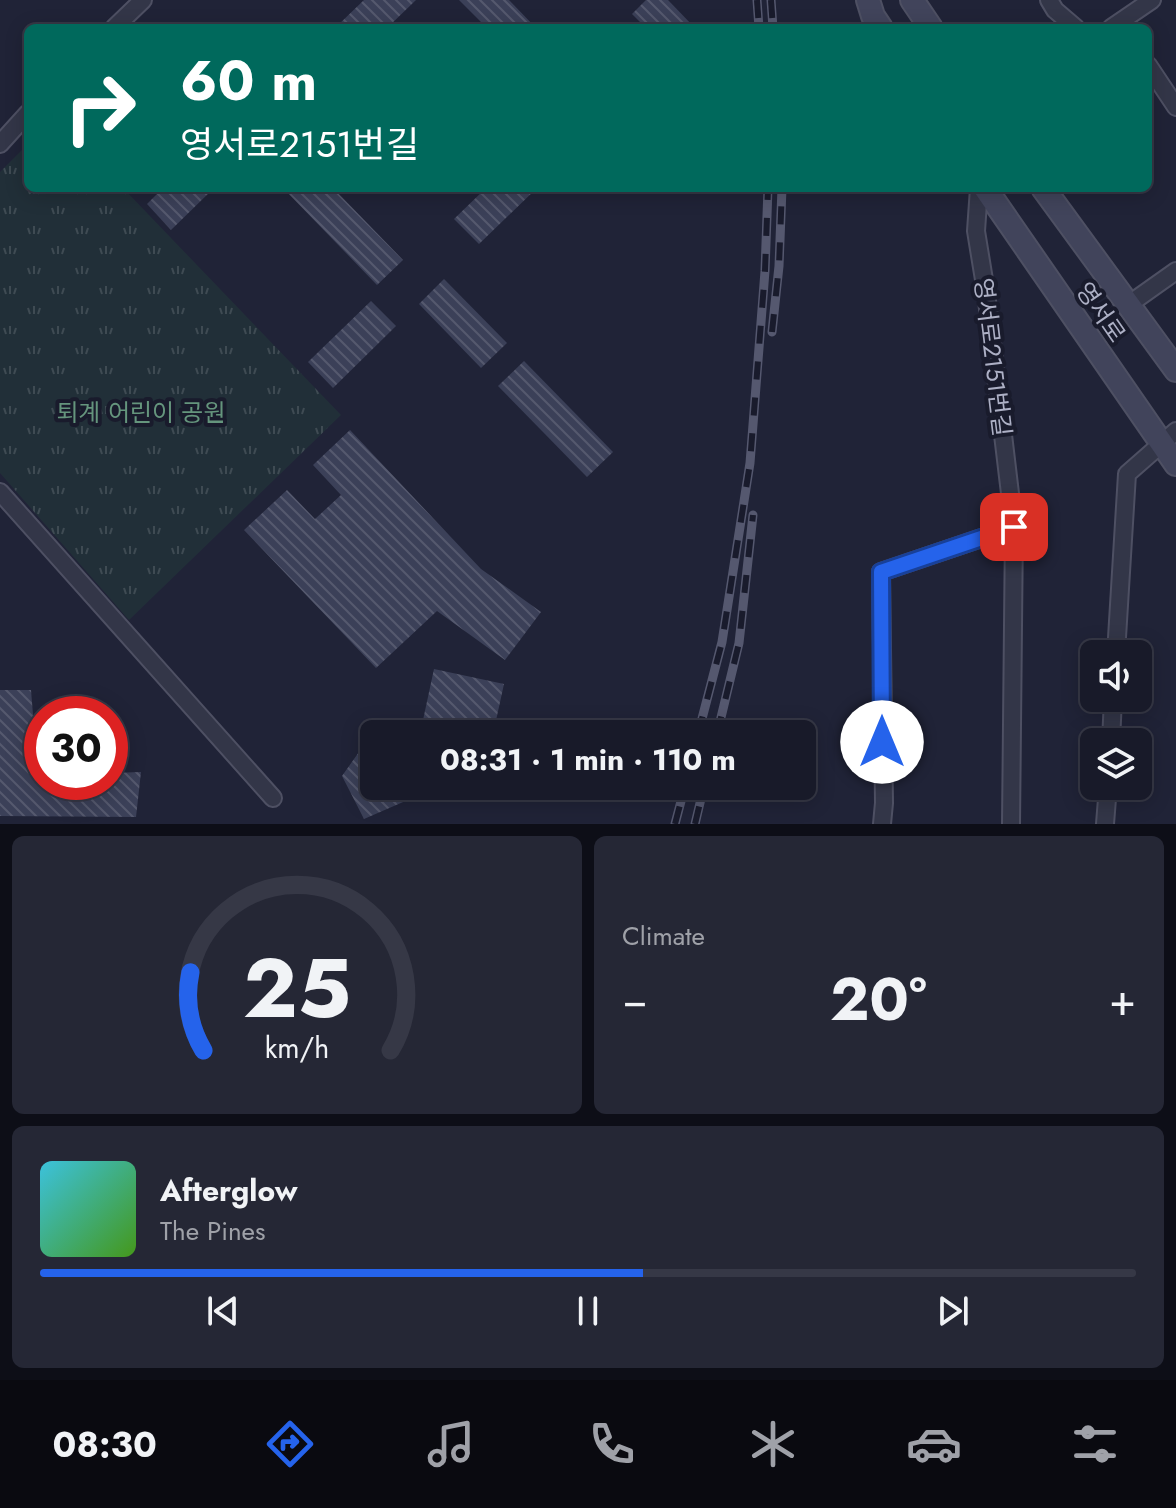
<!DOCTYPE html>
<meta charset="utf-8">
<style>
:root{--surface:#181a29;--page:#252735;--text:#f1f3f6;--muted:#9fa1a8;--line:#363846;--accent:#2563eb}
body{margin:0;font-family:Jost,"Noto Sans KR",sans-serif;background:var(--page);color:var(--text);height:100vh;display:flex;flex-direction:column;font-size:30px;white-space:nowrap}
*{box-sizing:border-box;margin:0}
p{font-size:26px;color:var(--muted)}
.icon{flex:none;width:44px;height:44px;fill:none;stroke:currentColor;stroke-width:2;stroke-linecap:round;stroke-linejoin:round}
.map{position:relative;height:824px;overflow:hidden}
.sheet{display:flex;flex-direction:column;gap:12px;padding:12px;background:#0d0e17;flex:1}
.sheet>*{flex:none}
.top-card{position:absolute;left:24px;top:24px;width:1128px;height:168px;border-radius:12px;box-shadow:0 4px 20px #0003,0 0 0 2px var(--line);background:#00695c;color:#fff;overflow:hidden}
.fabs{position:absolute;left:1080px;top:640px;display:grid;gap:16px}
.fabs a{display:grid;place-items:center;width:72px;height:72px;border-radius:12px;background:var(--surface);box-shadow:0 4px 20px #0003,0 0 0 2px var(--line);font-size:40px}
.speed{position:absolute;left:24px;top:696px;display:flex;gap:16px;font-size:40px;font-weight:700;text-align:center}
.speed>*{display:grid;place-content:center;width:104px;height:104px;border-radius:50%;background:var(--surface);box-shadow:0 4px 20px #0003,0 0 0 2px var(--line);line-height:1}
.speed .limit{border:12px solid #d22;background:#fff;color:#111}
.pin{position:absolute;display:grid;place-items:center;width:68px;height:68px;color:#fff;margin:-34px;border-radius:16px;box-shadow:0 4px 12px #0006}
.me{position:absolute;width:88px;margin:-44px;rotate:0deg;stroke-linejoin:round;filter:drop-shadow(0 0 6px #0008)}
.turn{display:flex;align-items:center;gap:28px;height:168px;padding:0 24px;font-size:36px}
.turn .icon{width:104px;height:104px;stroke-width:2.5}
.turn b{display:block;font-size:56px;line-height:68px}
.big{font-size:60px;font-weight:700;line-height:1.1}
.sheet .widget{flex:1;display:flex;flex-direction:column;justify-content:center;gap:12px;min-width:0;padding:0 28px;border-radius:12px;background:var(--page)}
.sheet .dial{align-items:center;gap:0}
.dial svg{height:208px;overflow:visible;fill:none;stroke:var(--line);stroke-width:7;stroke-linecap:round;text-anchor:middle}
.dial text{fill:var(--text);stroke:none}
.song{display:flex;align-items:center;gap:24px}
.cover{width:96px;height:96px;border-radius:12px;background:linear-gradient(135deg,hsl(190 70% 55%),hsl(100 70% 35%))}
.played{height:8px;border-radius:4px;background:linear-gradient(90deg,var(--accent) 55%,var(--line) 55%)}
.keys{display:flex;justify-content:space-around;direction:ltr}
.heat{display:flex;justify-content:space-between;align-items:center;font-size:44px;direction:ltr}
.sheet .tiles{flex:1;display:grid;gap:12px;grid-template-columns:1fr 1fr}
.widget:last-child{grid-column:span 2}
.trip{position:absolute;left:360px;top:720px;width:456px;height:80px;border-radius:12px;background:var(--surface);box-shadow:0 4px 20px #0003,0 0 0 2px var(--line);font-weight:700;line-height:80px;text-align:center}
.dock{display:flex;height:128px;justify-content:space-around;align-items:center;background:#0a0a10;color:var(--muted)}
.dock .icon{width:56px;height:56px}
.dock .active{color:var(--accent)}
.dock b{font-size:36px;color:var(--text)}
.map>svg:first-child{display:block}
.park{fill:url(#park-tufts)}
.building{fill:url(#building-back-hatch)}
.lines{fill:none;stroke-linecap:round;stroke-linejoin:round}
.street-casing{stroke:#4e5063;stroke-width:20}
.secondary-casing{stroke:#4e5063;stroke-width:26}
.street{stroke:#333648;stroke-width:16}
.secondary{stroke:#41445b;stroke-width:22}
.rail-casing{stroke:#55586f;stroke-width:9}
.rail{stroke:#191b2c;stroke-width:6;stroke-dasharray:18;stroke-linecap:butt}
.route-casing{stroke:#184099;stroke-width:20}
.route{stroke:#2563eb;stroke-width:14}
.labels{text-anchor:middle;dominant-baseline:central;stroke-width:8;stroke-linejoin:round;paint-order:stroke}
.street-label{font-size:24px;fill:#adb0c5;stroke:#191b2c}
.park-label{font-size:24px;fill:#65957d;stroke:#191b2c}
</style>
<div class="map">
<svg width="1176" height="824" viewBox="0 0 1176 824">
<defs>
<pattern id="park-tufts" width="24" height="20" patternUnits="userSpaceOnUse" patternTransform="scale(2)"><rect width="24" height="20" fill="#212f38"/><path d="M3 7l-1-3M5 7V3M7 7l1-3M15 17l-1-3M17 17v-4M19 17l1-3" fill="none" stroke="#3f4b53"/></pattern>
<pattern id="building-back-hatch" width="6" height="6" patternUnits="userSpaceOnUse" patternTransform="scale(2)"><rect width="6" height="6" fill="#3b4058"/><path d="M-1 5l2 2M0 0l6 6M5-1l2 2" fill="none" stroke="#55596e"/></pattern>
</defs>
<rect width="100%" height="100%" fill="#202337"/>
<!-- park -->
<polygon class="park" points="28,144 28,188 123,188 341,415 129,620 0,473 0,172"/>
<!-- building -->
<g class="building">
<polygon points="364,0 416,0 387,28 335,28"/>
<polygon points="459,0 509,0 536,28 487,28"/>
<polygon points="646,0 668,0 695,28 646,28 632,14"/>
<polygon points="163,188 214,188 171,230 147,204"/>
<polygon points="283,188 333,188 403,260 377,285"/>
<polygon points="486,188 537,188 479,244 454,219"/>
<polygon points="444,279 507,343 481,368 419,304"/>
<polygon points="371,301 396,326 333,388 308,362"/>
<polygon points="524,361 613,452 587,477 498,386"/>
<polygon points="350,430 481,569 541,612 505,660 437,611 376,668 244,530 287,490 315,519 341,495 313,465"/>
<polygon points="434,669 504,684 493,734 420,734"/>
<polygon points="0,690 31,690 38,776 42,776 42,782 110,782 110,773 141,772 136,817 0,816"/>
<polygon points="383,718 403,734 374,734 374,786 440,786 364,819 342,776"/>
</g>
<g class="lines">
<!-- street casing -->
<g class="street-casing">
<g id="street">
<polyline points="1049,0 1055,10 1076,28"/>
<polyline points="114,28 143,0"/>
<polyline points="1111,28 1152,0"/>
<polyline points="1148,65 1176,107"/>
<polyline points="0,144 28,113"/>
<polyline points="979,188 976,231 986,292 1014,527 1011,824"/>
<polyline points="1128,305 1176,271"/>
<polyline points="0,492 273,798"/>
<polyline points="1116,654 1127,474 1176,431"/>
<polyline points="1111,742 1113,698"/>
<polyline points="882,824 884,803 881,572 1014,527"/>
<polyline points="1105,824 1108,786"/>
</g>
</g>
<!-- secondary casing -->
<g class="secondary-casing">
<g id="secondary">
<polyline points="868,0 873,16 881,28"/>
<polyline points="912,0 931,28"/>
<polyline points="985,188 1176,464"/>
<polyline points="1043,188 1176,370"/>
</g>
</g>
<!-- street -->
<use href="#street" class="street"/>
<!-- secondary -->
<use href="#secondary" class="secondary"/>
<!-- rail casing -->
<g class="rail-casing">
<g id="rail">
<polyline points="757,0 759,28"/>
<polyline points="771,0 773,28"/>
<polyline points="772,332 779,266 782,188"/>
<polyline points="698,734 722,642 750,463 765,271 768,188"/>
<polyline points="717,734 739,643 753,515"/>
<polyline points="675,824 685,786"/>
<polyline points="695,824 704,786"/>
</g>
</g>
<!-- rail -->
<use href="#rail" class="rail"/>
</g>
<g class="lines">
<!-- route casing -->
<g class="route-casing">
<polyline id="route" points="882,742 881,572 1014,527"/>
</g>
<!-- route -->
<use href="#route" class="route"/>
</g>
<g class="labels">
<!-- street labels -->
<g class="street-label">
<text transform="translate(1101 312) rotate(55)">영서로</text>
<text transform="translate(993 357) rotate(83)">영서로2151번길</text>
</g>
<!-- park labels -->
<g class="park-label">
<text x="141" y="412">퇴계 어린이 공원</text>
</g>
</g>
</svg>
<div class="fabs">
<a><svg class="icon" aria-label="sound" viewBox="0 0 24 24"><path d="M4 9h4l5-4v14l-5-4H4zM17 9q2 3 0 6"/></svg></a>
<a><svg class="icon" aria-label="layers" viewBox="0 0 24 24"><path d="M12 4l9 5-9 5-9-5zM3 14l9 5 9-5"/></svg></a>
</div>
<div class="speed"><div class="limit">30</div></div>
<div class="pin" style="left:1014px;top:527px;background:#d93025"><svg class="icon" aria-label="arrive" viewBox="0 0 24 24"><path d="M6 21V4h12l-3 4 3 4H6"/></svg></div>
<svg class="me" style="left:882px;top:742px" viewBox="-20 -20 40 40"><circle r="19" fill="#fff"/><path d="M0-13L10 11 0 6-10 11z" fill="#2563eb"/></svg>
<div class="trip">08:31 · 1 min · 110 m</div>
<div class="top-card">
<div class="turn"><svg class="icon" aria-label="right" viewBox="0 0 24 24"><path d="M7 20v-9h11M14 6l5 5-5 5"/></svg><div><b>60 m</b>영서로2151번길</div></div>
</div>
</div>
<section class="sheet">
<div class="tiles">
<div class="widget dial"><svg viewBox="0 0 100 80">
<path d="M14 69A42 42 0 1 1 86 69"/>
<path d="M14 69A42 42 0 0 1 9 39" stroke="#2563eb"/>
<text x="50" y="56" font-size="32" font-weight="700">25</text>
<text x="50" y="72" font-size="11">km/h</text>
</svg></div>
<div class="widget"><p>Climate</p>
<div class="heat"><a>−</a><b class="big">20°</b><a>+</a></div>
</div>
<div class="widget">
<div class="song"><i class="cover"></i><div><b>Afterglow</b><p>The Pines</p></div></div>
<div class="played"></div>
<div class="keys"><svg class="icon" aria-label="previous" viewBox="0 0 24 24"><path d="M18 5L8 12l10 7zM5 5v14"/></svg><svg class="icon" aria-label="pause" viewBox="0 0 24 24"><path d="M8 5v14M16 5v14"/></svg><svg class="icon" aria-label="next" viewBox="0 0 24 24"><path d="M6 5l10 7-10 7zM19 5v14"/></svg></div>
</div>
</div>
</section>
<nav class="dock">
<b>08:30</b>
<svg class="icon active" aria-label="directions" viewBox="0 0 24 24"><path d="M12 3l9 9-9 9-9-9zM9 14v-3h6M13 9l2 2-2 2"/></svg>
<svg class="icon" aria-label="music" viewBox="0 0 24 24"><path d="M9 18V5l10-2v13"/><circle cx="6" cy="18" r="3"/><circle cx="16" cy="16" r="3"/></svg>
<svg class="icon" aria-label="phone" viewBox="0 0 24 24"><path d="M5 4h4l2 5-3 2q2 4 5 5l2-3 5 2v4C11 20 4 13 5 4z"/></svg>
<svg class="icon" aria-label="climate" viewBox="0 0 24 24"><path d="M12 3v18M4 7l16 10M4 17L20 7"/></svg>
<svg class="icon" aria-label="car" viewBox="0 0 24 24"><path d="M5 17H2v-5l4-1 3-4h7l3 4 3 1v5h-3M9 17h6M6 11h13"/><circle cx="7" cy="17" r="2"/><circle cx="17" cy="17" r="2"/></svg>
<svg class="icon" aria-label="filters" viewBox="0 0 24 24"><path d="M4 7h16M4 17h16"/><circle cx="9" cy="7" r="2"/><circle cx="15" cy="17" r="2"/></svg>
</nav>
